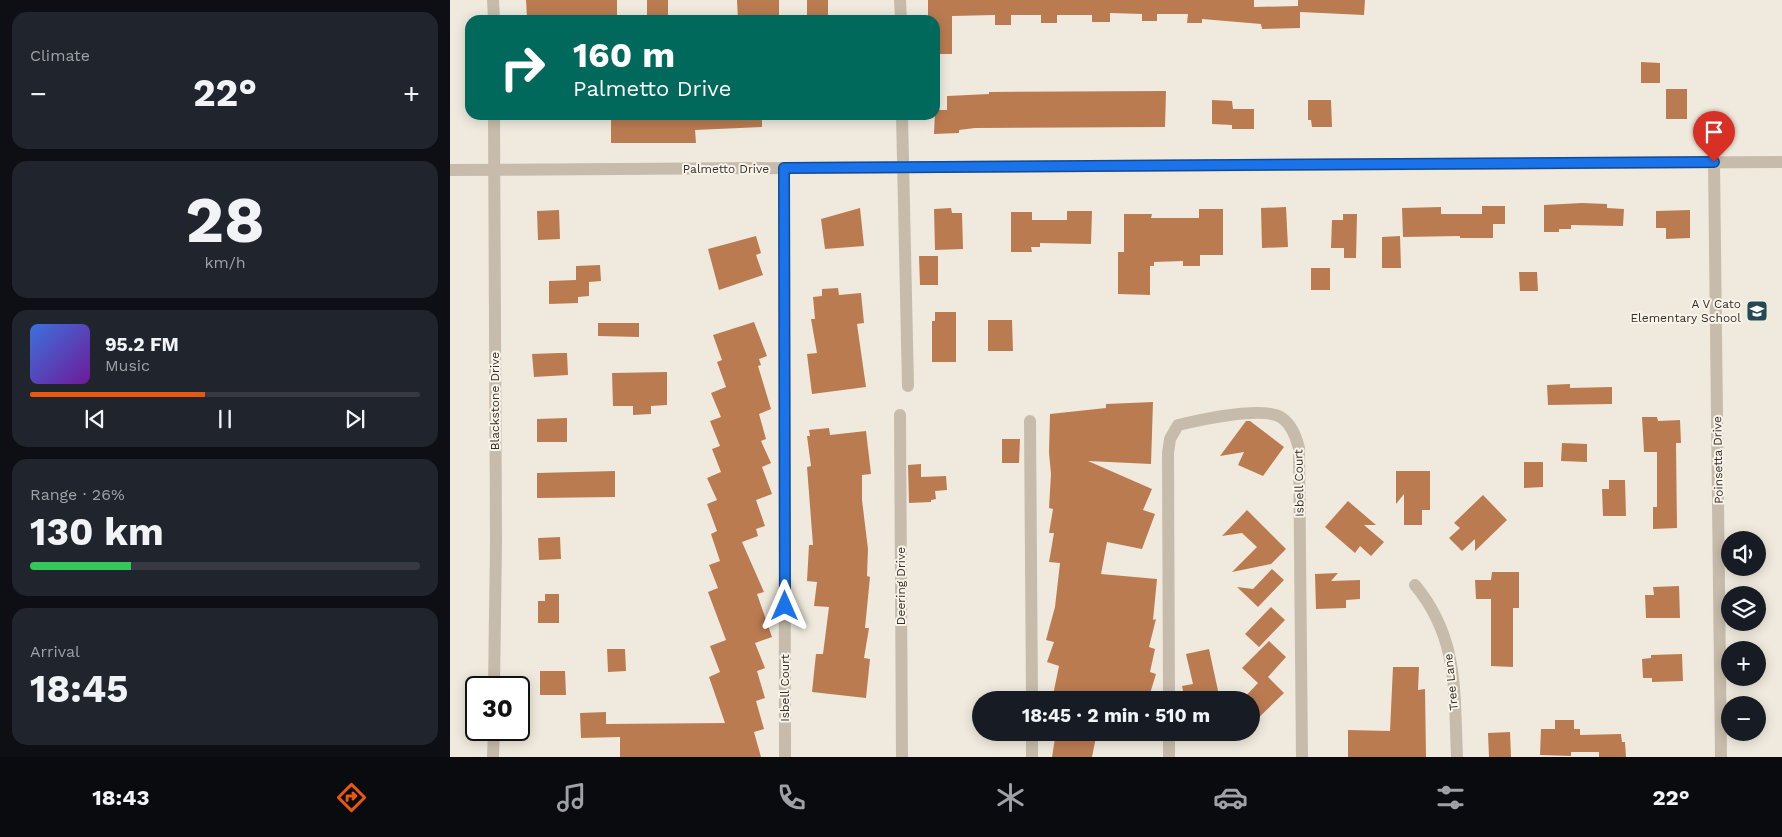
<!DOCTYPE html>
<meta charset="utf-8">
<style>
:root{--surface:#171b24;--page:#20242c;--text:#f1f3f6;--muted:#9ea1a6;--line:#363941;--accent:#ea580c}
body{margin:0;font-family:"Work Sans",sans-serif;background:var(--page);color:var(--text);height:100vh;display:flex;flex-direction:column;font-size:19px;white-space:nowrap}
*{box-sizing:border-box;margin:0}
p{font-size:16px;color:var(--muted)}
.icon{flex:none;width:28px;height:28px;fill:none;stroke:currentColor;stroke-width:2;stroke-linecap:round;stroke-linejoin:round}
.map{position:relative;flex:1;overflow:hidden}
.side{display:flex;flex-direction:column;gap:12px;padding:12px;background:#0d0f14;width:450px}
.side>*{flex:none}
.guide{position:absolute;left:15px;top:15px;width:475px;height:105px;border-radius:15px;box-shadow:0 2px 12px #0003;background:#00695c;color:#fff;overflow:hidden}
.buttons{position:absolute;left:1271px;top:531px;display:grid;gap:10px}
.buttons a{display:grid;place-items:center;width:45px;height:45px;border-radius:50%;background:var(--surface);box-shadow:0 2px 12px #0003;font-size:25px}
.speed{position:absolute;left:15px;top:676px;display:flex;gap:10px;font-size:25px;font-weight:700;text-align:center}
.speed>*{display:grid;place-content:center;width:65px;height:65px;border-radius:50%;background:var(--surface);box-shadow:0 2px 12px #0003;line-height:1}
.speed .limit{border:2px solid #111;border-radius:8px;background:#fff;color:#111}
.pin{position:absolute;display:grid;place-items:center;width:42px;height:42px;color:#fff;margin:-51px -21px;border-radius:50% 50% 50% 0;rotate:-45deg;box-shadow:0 0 5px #0007}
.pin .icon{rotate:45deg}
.me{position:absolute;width:55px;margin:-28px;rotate:0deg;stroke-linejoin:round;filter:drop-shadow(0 0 4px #0008)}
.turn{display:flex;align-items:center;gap:18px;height:105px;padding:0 25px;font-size:22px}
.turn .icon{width:65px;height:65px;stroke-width:2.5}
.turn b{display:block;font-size:35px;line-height:42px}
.big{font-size:38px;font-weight:700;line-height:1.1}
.side .widget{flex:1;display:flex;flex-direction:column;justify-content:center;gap:8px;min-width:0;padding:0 18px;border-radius:15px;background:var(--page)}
.side .dial{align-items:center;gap:0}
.dial b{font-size:65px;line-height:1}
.song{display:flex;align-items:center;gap:15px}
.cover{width:60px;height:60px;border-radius:8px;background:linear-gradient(135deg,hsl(220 70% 55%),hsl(280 70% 35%))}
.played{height:5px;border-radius:2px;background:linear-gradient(90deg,var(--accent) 45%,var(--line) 45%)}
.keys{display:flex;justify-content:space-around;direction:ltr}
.heat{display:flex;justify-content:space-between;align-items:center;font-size:28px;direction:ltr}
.charge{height:8px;border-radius:4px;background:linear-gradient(90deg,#34c759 26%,var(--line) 0)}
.trip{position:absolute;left:522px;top:691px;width:288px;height:50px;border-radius:25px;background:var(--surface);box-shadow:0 2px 12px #0003;font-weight:700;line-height:50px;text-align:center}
.menu{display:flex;height:80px;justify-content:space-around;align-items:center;background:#090b0e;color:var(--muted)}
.menu .icon{width:35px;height:35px}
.menu .current{color:var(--accent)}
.menu b{font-size:22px;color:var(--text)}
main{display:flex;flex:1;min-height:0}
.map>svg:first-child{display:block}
.building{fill:#bb7b51}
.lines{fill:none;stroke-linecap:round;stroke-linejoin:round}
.minor{stroke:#c7bcab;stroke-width:12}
.route-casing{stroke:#114b97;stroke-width:12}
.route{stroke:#1a73e8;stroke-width:9}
.labels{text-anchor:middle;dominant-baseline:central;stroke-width:4;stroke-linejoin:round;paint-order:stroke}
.street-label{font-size:12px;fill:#362f29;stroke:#f8f4ea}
.poi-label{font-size:12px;fill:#362f29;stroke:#f8f4ea;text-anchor:end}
</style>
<main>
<section class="side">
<div class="widget"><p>Climate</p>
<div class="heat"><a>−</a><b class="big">22°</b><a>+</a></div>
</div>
<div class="widget dial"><b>28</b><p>km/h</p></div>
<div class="widget">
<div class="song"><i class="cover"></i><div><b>95.2 FM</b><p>Music</p></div></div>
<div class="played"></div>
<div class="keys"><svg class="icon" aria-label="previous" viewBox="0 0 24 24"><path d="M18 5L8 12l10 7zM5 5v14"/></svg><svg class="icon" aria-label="pause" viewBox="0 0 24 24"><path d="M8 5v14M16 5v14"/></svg><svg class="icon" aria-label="next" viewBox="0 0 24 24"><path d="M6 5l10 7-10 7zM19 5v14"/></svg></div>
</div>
<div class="widget"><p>Range · 26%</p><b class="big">130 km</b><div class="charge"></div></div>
<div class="widget"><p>Arrival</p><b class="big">18:45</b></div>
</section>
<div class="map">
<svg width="1332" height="757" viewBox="0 0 1332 757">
<rect width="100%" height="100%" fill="#f0eade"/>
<!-- building -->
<g class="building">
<polygon points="76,0 167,0 167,20 142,20 142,17 77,18"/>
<rect x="197" y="0" width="21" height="20"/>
<polygon points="287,0 329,0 329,20 288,20"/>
<rect x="357" y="0" width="21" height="20"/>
<polygon points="478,0 804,0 804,7 848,6 848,0 915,0 914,15 850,12 850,28 812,29 811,24 752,19 752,23 737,23 738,14 707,14 707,21 692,21 692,14 660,13 660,22 642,22 642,15 607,15 607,23 591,23 591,15 561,15 561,25 545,25 545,15 502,16 502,54 485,54 485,20 478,20"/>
<polygon points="1191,62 1210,63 1210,83 1191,83"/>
<rect x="1216" y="89" width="21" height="30"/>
<polygon points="716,91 715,127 525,128 509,130 509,133 484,134 485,110 497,110 497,96 539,94 539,92"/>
<polygon points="762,100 782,101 783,109 804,109 804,129 782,129 782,125 762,124"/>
<polygon points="858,100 881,100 882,127 862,127 861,120 858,120"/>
<polygon points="178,115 312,115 312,127 245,130 246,143 161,143 161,118 178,118"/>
<polygon points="1132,203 1157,204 1157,208 1174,209 1173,226 1121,225 1121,229 1109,229 1109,232 1094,232 1094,205"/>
<polygon points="1032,206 1055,206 1055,224 1043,224 1043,238 1010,238 1010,236 953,237 952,208 991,207 991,214 1032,214"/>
<polygon points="836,207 838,247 812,248 811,208"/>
<polygon points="410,208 414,246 375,249 371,219"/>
<polygon points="501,208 502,213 512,213 513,249 485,250 484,209"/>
<polygon points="749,209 773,209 773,255 750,255 750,266 733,266 733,261 704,262 704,266 700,266 700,295 668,294 668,252 674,252 674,214 702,214 701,218 749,218"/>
<polygon points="109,210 110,239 88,240 87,211"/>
<polygon points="1240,210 1240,238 1216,239 1216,228 1206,228 1206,211"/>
<polygon points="617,211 642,211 641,244 590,243 590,247 581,247 582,252 561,252 561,212 582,212 582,220 617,220"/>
<polygon points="893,214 907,214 906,258 894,258 894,248 881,248 882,220 893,220"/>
<polygon points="306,236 311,253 306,255 313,275 269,290 258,249"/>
<polygon points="950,236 951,268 932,268 932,237"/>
<polygon points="469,256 488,256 488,285 470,285"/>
<polygon points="150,265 151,281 139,282 139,296 128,297 128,303 99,304 99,281 126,280 126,266"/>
<rect x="861" y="268" width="19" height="22"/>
<polygon points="1069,272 1087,272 1088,291 1070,291"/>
<polygon points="388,288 389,295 411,293 414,323 407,324 416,387 362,394 357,354 367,353 361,319 365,319 363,297 372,296 372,289"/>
<polygon points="485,312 506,312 506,362 482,362 482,321 485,321"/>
<polygon points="538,320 562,320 563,351 538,351"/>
<polygon points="304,322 317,356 309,359 311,365 308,366 321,409 309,414 316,439 311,441 321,463 312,467 322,494 306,500 315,526 306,529 308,536 292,542 314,592 307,594 322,637 305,643 315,668 307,671 315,698 306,701 314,729 304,732 311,757 170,757 170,737 131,738 130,713 156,712 156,724 275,723 259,677 270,672 260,646 276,640 258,592 268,588 259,565 270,561 261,534 267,531 257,504 267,500 257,478 271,472 262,449 270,446 260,421 271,417 261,393 276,387 267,362 272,360 263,335"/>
<polygon points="148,323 189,323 189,337 148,336"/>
<polygon points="109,353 117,353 118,375 84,377 82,354"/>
<polygon points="217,372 217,405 201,406 201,414 183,415 183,406 163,406 162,373"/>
<polygon points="1120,384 1120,388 1162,387 1162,404 1098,405 1097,385"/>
<polygon points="703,402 701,464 638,461 702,489 693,510 705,514 692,549 657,542 651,574 707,579 703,620 706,619 699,647 705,649 700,672 706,674 698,700 665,700 646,695 645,700 602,700 609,666 597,662 604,642 596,640 605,607 610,563 599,562 604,533 599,533 603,509 599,508 601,474 599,453 600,414 656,408 656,404"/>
<polygon points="1192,417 1207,417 1208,421 1230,420 1231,443 1226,443 1227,528 1203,529 1203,507 1207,507 1207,452 1194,452"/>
<polygon points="117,418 117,442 87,442 87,419"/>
<polygon points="796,421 800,421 834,447 813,476 788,465 794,452 770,456"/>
<polygon points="379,428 380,435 416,431 421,474 412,475 412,500 418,549 417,576 420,577 415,628 419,628 414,658 420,659 416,698 362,692 366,654 373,654 379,607 364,606 367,582 357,581 359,545 363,545 357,467 361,466 357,436 360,436 359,430"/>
<polygon points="552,439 570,439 569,463 552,463"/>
<polygon points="1112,443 1137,444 1137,462 1111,461"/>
<polygon points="1074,462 1093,462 1093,487 1074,488"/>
<polygon points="471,464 471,477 496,476 497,490 485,491 486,499 481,500 481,502 459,503 458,465"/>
<polygon points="165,471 165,497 87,498 87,473"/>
<polygon points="946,471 980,471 980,510 972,510 972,525 954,525 954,494 946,504"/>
<polygon points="1159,480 1175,480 1176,516 1153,516 1152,489 1159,489"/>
<polygon points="1033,495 1057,520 1025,551 1025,539 1012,551 999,538 1010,528 1004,523"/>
<polygon points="898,501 926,525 914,525 934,542 921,556 910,546 905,553 875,527"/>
<polygon points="797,510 836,549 821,564 782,572 807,547 792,533 772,536"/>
<polygon points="110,537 111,559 89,560 88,538"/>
<polygon points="822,569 834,580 808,607 787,587 803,589"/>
<polygon points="1042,572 1069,572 1069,608 1063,608 1063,667 1041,666 1041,599 1026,599 1025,580 1041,580"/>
<polygon points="888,573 881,581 910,580 910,599 896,600 896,608 866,609 865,574"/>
<polygon points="1229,586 1230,618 1196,618 1195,595 1204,595 1203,587"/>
<polygon points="95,594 109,594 109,623 88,623 88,601 95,601"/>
<polygon points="821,607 835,620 809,647 795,634"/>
<polygon points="819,641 836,657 818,677 834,693 801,725 801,700 792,700 808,683 792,668"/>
<polygon points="157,649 175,649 176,671 158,672"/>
<polygon points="759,649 770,700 735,700 732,686 743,684 736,654"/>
<polygon points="1232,654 1233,681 1202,682 1202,678 1193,678 1192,659 1201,658 1201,655"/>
<polygon points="943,667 969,667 968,690 975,689 976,757 898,757 898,730 940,731"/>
<polygon points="90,671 115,671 116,695 90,695"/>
<polygon points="1105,720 1124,720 1124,729 1130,729 1130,735 1171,734 1172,742 1175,742 1176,757 1149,757 1149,752 1121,752 1121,756 1090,755 1091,729 1105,729"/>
<polygon points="606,732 647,732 642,757 602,757"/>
<polygon points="1060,732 1061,757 1039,757 1038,733"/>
</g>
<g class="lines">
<!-- minor -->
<g class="minor">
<polyline points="43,0 44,20"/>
<polyline points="450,0 451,20"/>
<polyline points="44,115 46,542 44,688"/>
<polyline points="452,115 458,386"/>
<polyline points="1264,162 1271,757"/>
<polyline points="334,168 335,757"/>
<polyline points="0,170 1332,162"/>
<polyline points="450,415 452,757"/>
<polyline points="580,421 582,700"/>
<path d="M965 585C1009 638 1004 692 1007 757"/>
<path d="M719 700 718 453 720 439 728 425C749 420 814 405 832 418 842 425 846 437 849 448L852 757"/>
<polyline points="582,732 582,757"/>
<polyline points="719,732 719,757"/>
<polyline points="43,757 44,730"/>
</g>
</g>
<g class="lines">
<!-- route casing -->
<g class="route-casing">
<polyline id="route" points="335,606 334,168 1264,162"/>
</g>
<!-- route -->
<use href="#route" class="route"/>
</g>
<!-- icons -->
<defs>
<g id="school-square" transform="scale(1.125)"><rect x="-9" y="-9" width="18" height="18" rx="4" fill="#234954" stroke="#f8f4ea"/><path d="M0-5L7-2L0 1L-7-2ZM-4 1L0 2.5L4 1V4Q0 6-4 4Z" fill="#fff"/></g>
</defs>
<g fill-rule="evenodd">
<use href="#school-square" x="1307" y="311"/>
</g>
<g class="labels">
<!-- street labels -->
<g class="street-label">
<text x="276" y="169">Palmetto Drive</text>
<text transform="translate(45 401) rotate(-90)">Blackstone Drive</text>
<text transform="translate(1268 460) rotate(-91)">Poinsetta Drive</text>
<text transform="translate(849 483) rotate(-91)">Isbell Court</text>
<text transform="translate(451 586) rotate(-90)">Deering Drive</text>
<text transform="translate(1001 682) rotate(-96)">Tree Lane</text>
<text transform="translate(335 688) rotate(-90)">Isbell Court</text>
</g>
<!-- poi labels -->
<g class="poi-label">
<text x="1291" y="304">A V Cato<tspan x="1291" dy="14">Elementary School</tspan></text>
</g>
</g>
</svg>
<div class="buttons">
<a><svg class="icon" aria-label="sound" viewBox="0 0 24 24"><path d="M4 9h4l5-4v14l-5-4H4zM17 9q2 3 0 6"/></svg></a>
<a><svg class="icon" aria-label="layers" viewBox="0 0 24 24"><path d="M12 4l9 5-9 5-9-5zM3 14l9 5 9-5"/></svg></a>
<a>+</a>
<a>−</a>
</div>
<div class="speed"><div class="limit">30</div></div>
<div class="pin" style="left:1264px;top:162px;background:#d93025"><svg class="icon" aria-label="arrive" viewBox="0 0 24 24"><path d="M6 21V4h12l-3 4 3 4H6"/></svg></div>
<svg class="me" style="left:335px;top:606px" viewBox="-20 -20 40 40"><path d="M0-17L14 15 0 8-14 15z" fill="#1a73e8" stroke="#fff" stroke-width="4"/></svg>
<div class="trip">18:45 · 2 min · 510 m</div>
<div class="guide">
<div class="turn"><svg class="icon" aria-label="right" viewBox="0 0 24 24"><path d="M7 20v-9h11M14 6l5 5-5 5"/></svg><div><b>160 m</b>Palmetto Drive</div></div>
</div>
</div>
</main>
<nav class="menu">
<b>18:43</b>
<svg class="icon current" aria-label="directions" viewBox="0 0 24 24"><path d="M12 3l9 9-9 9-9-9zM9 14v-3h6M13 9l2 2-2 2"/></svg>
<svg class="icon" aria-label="music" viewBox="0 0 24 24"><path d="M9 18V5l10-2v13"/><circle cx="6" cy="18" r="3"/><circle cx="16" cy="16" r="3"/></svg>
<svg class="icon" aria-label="phone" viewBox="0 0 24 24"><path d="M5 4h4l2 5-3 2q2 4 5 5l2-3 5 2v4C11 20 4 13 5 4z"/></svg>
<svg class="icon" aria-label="climate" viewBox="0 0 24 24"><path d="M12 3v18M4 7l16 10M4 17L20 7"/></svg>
<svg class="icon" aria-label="car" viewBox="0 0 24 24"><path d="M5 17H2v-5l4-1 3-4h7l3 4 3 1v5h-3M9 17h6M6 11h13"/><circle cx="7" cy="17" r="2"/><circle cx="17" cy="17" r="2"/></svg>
<svg class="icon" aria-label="filters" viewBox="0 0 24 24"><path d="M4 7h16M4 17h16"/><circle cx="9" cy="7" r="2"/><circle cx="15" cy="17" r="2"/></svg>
<b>22°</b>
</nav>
